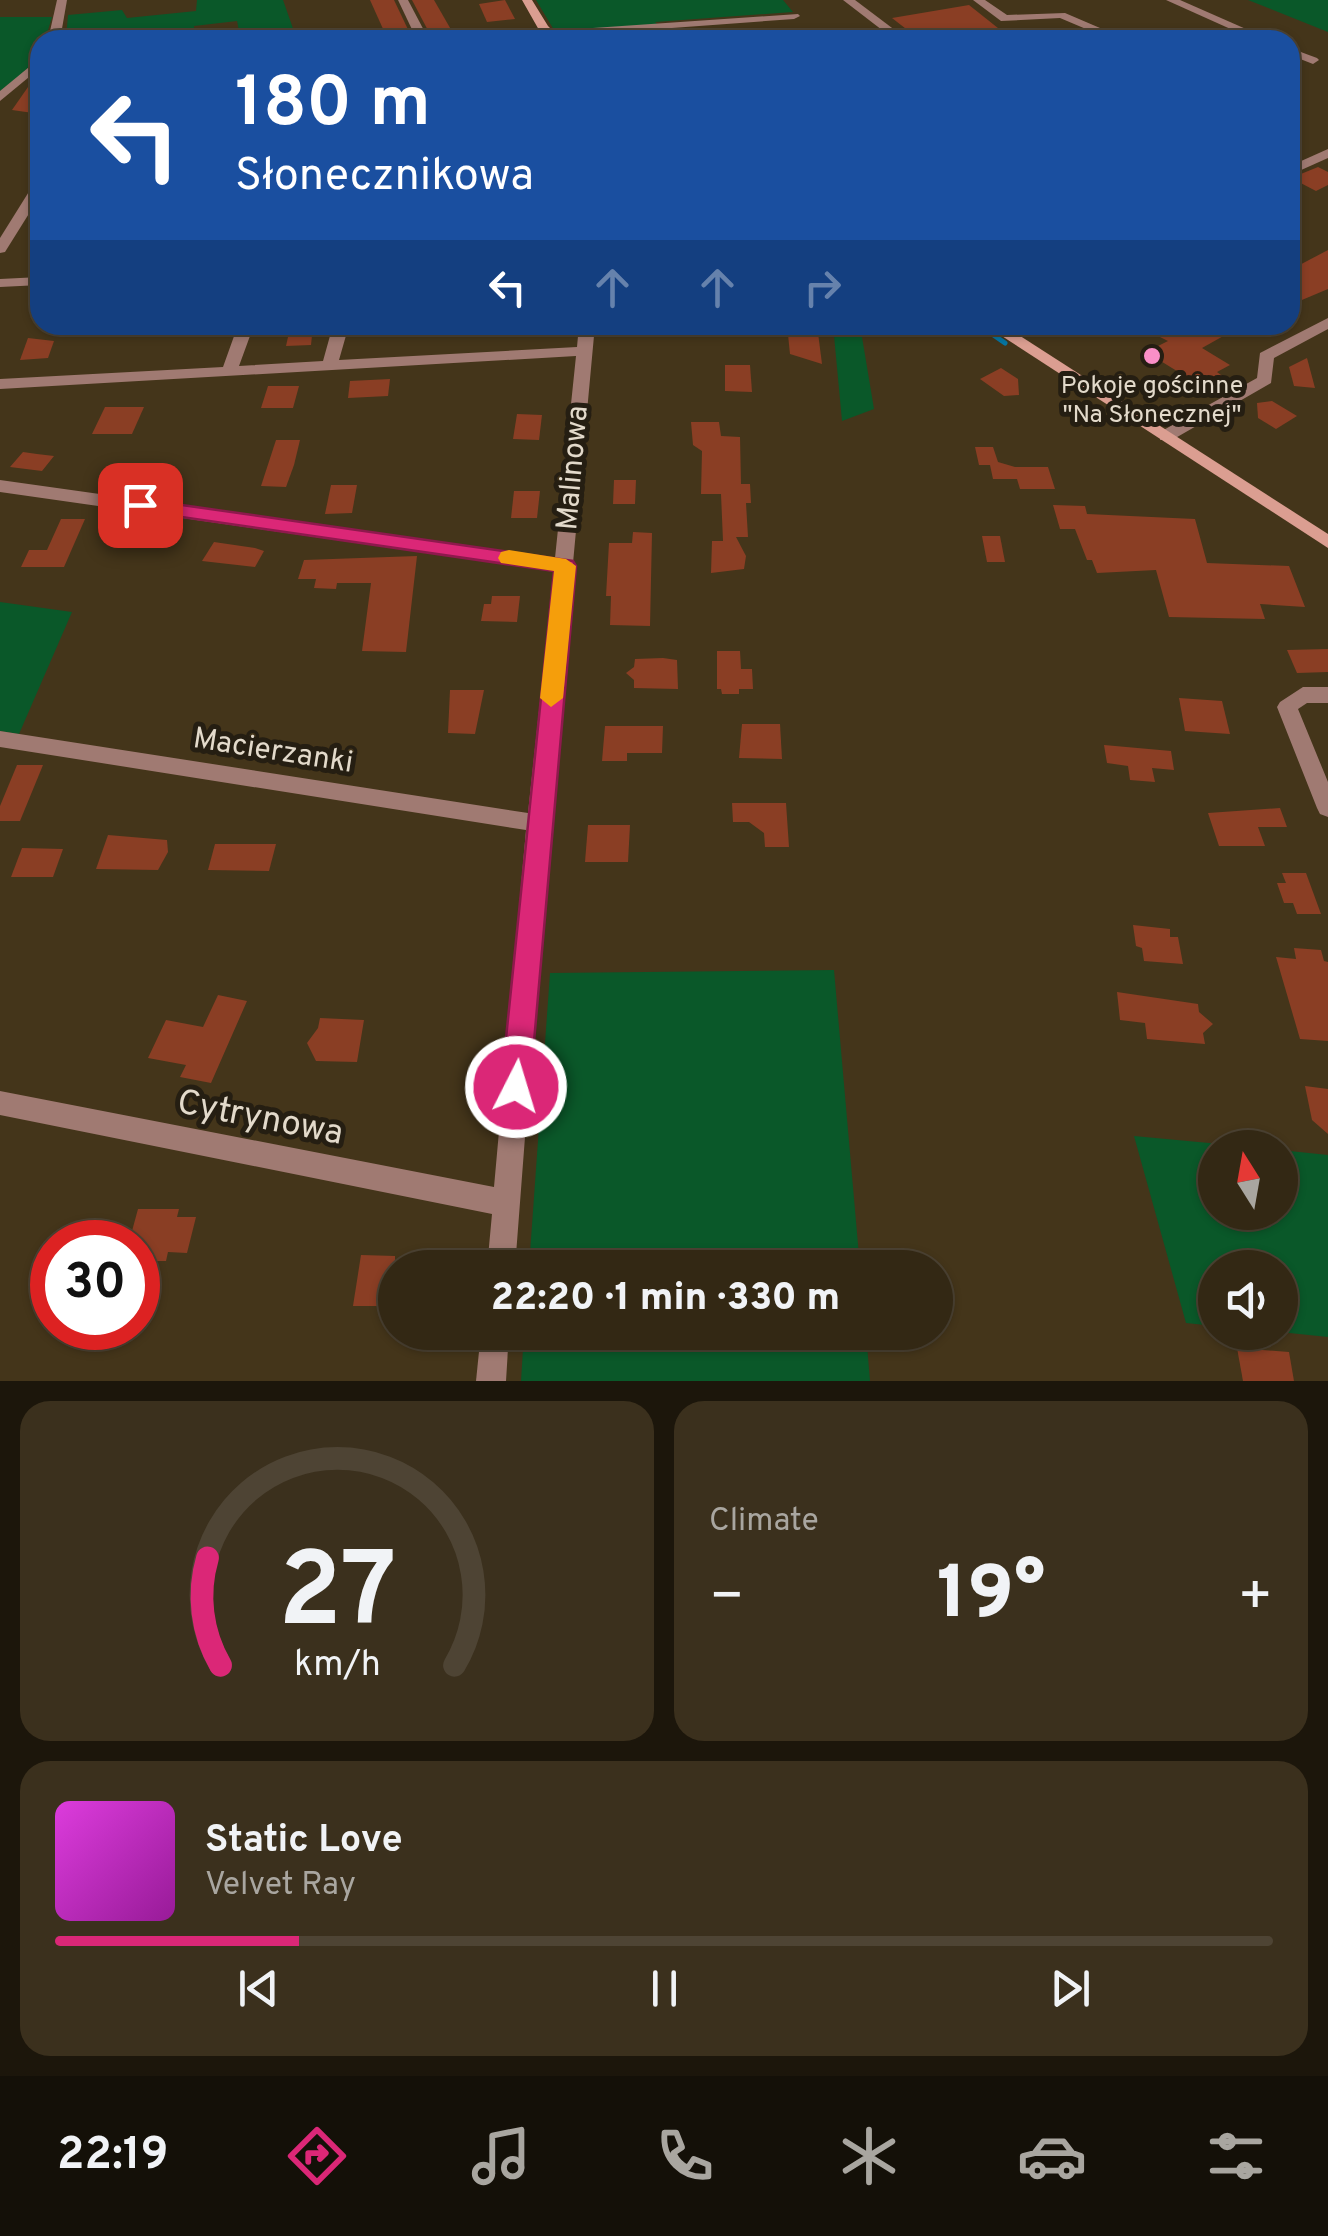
<!DOCTYPE html>
<meta charset="utf-8">
<style>
:root{--surface:#332814;--page:#3b301d;--text:#f1f3f6;--muted:#a9a6a0;--line:#4e4434;--accent:#db2777}
body{margin:0;font-family:Overpass,sans-serif;background:var(--page);color:var(--text);height:100vh;display:flex;flex-direction:column;font-size:38px;white-space:nowrap}
*{box-sizing:border-box;margin:0}
p{font-size:32px;color:var(--muted)}
.icon{flex:none;width:55px;height:55px;fill:none;stroke:currentColor;stroke-width:2;stroke-linecap:round;stroke-linejoin:round}
.map{position:relative;height:1381px;overflow:hidden}
.sheet{display:flex;flex-direction:column;gap:20px;padding:20px;background:#1c160b;flex:1}
.sheet>*{flex:none}
.top-card{position:absolute;left:30px;top:30px;width:1270px;height:305px;border-radius:30px;box-shadow:0 2px 8px #0004,0 0 0 2px var(--line);background:#1a4fa0;color:#fff;overflow:hidden}
.needle{width:65px;rotate:349deg}
.buttons{position:absolute;left:1198px;top:1130px;display:grid;gap:20px}
.buttons a{display:grid;place-items:center;width:100px;height:100px;border-radius:50%;background:var(--surface);box-shadow:0 2px 8px #0004,0 0 0 2px var(--line);font-size:50px}
.speed{position:absolute;left:30px;top:1220px;display:flex;gap:20px;font-size:50px;font-weight:700;text-align:center}
.speed>*{display:grid;place-content:center;width:130px;height:130px;border-radius:50%;background:var(--surface);box-shadow:0 2px 8px #0004,0 0 0 2px var(--line);line-height:1}
.speed .limit{border:15px solid #d22;background:#fff;color:#111}
.pin{position:absolute;display:grid;place-items:center;width:85px;height:85px;color:#fff;margin:-42px;border-radius:20px;box-shadow:0 5px 15px #0006}
.me{position:absolute;width:110px;margin:-55px;rotate:5deg;stroke-linejoin:round;filter:drop-shadow(0 0 8px #0008)}
.turn{display:flex;align-items:center;gap:35px;height:210px;padding:0 40px;font-size:45px}
.turn .icon{width:130px;height:130px;stroke-width:2.5}
.turn b{display:block;font-size:70px;line-height:85px}
.lanes{display:flex;align-items:center;height:95px;padding:0 40px;background:#0003;justify-content:center;gap:50px;direction:ltr}
.lanes .off{opacity:.35}
.big{font-size:75px;font-weight:800;line-height:1.1}
.sheet .widget{flex:1;display:flex;flex-direction:column;justify-content:center;gap:15px;min-width:0;padding:0 35px;border-radius:30px;background:var(--page)}
.sheet .dial{align-items:center;gap:0}
.dial svg{height:260px;overflow:visible;fill:none;stroke:var(--line);stroke-width:7;stroke-linecap:round;text-anchor:middle}
.dial text{fill:var(--text);stroke:none}
.song{display:flex;align-items:center;gap:30px}
.cover{width:120px;height:120px;border-radius:15px;background:linear-gradient(135deg,hsl(300 70% 55%),hsl(300 70% 35%))}
.played{height:10px;border-radius:5px;background:linear-gradient(90deg,var(--accent) 20%,var(--line) 20%)}
.keys{display:flex;justify-content:space-around;direction:ltr}
.heat{display:flex;justify-content:space-between;align-items:center;font-size:55px;direction:ltr}
.sheet .tiles{flex:1;display:grid;gap:20px;grid-template-columns:1fr 1fr}
.widget:last-child{grid-column:span 2}
.trip{position:absolute;left:378px;top:1250px;width:575px;height:100px;border-radius:50px;background:var(--surface);box-shadow:0 2px 8px #0004,0 0 0 2px var(--line);font-weight:800;line-height:100px;text-align:center}
.menu{display:flex;height:160px;justify-content:space-around;align-items:center;background:#141008;color:var(--muted)}
.menu .icon{width:70px;height:70px}
.menu .on{color:var(--accent)}
.menu b{font-size:45px;color:var(--text)}
.map>svg:first-child{display:block}
.green{fill:#0a5829}
.lines{fill:none;stroke-linecap:round;stroke-linejoin:round}
.stream{stroke:#0675a2;stroke-width:5}
.building{fill:#8a3e24}
.street{fill:#a07a72;fill-rule:evenodd}
.secondary{fill:#db9e91;fill-rule:evenodd}
.route{fill:#db2777;stroke:#8e194d;stroke-width:2.5}
.slow{fill:#f59e0b}
.poi-dot{fill:#fa8fc7;stroke:#251e12;stroke-width:4}
.labels{text-anchor:middle;dominant-baseline:central;stroke-width:10;stroke-linejoin:round;paint-order:stroke}
.far-poi-label{font-size:25px;fill:#e3dacb;stroke:#251e12}
.street-label{font-size:30px;fill:#e3dacb;stroke:#251e12}
.near-street-label{font-size:35px;fill:#e3dacb;stroke:#251e12}
</style>
<div class="map">
<svg width="1328" height="1381" viewBox="0 0 1328 1381">
<rect width="100%" height="100%" fill="#44351a"/>
<!-- green -->
<g class="green">
<polygon points="197,0 283,0 296,37 370,28 376,40 241,40 237,21 194,26 196,40 127,40 126,33 66,39 68,15 122,10 127,18 196,11"/>
<polygon points="536,0 783,0 793,12 655,22 674,40 569,40 554,30"/>
<polygon points="1248,0 1328,0 1328,32"/>
<path d="M0 17H52L45 40H40C40 64 17 77 0 91Z"/>
<polygon points="833,325 860,325 874,409 842,421"/>
<polygon points="0,602 72,612 19,734 0,731"/>
<polygon points="834,970 860,1267 529,1267 550,973"/>
<polygon points="1134,1136 1252,1147 1215,1148 1215,1212 1280,1212 1280,1150 1328,1155 1328,1337 1280,1332 1280,1268 1215,1268 1215,1326 1186,1323"/>
<polygon points="524,1333 866,1333 870,1381 521,1381"/>
</g>
<g class="lines">
<!-- stream -->
<g class="stream">
<polyline points="979,325 1005,343"/>
<polyline points="1065,382 1073,387"/>
</g>
</g>
<!-- building -->
<g class="building">
<polygon points="370,0 394,0 413,40 388,40"/>
<polygon points="412,0 434,0 457,40 433,40"/>
<polygon points="505,0 515,19 487,22 479,4"/>
<polygon points="969,5 1013,40 919,39 892,18"/>
<polygon points="40,73 40,114 12,110 35,77"/>
<polygon points="1318,167 1328,172 1328,185 1316,191 1291,178"/>
<polygon points="1328,250 1328,289 1290,305 1290,270"/>
<polygon points="787,325 817,325 822,364 790,354"/>
<polygon points="1179,325 1243,325 1202,348 1230,365 1217,372 1225,378 1205,388 1186,380 1185,376 1146,352 1168,341 1158,336"/>
<polygon points="313,326 311,345 286,346 290,328"/>
<polygon points="28,338 54,341 48,358 20,360"/>
<polygon points="1307,358 1315,388 1294,386 1289,367"/>
<polygon points="725,365 750,365 752,392 725,391"/>
<polygon points="1001,368 1018,379 1019,395 1004,396 980,379"/>
<polygon points="390,379 388,396 348,398 350,381"/>
<polygon points="268,386 299,386 293,408 261,408"/>
<polygon points="1272,401 1297,416 1276,429 1258,418 1257,403"/>
<polygon points="105,407 144,407 132,434 92,434"/>
<polygon points="517,414 542,415 539,440 513,439"/>
<polygon points="691,422 719,422 721,436 740,437 741,484 750,484 751,503 746,503 748,537 736,537 746,556 744,569 711,573 712,541 723,541 721,494 701,494 702,451 693,445"/>
<polygon points="276,440 300,440 294,465 286,487 261,486"/>
<polygon points="975,447 993,447 998,462 1015,467 1048,467 1055,489 1020,489 1017,479 993,479 990,465 979,465"/>
<polygon points="23,452 37,454 54,456 42,471 10,467"/>
<polygon points="614,480 636,480 635,504 613,504"/>
<polygon points="331,485 357,485 352,513 325,514"/>
<polygon points="514,491 540,491 537,518 511,518"/>
<polygon points="1053,505 1085,506 1087,514 1195,519 1207,563 1289,566 1305,607 1260,604 1265,619 1169,617 1156,570 1097,573 1092,560 1087,560 1075,529 1060,529"/>
<polygon points="61,519 85,519 64,567 21,567 29,550 47,550"/>
<polygon points="633,532 652,533 650,626 610,625 611,596 606,596 609,543 632,543"/>
<polygon points="982,536 1000,536 1005,562 987,562"/>
<polygon points="214,542 255,548 264,551 255,567 202,561"/>
<polygon points="417,556 406,652 362,651 371,583 337,583 336,589 314,588 316,579 298,579 304,560"/>
<polygon points="492,596 520,596 517,622 481,621 484,604 491,604"/>
<polygon points="1328,649 1328,672 1297,673 1287,650"/>
<polygon points="717,651 740,651 741,669 752,669 753,689 739,689 739,694 722,694 721,689 717,689"/>
<polygon points="663,658 677,660 678,689 634,688 634,680 626,673 634,667 635,659"/>
<polygon points="450,690 484,690 475,734 448,733"/>
<polygon points="1179,698 1222,701 1230,734 1185,731"/>
<polygon points="742,724 780,724 782,759 739,758"/>
<polygon points="605,726 663,726 662,753 627,753 627,761 602,761"/>
<polygon points="1104,745 1171,751 1174,770 1152,768 1155,782 1130,780 1128,766 1107,763"/>
<polygon points="17,765 43,765 20,821 0,821 0,806"/>
<polygon points="732,803 786,803 789,847 765,847 764,833 749,822 733,822"/>
<polygon points="1280,808 1287,827 1258,827 1265,846 1219,846 1208,813"/>
<polygon points="588,825 630,825 628,862 585,862"/>
<polygon points="108,835 167,840 168,852 158,870 96,869"/>
<polygon points="215,844 276,844 269,871 208,870"/>
<polygon points="22,848 63,849 53,877 11,877"/>
<polygon points="1282,873 1306,873 1321,914 1297,914 1293,903 1284,903 1277,883 1286,883"/>
<polygon points="1133,925 1170,929 1170,937 1178,937 1183,964 1144,961 1142,948 1136,946"/>
<polygon points="1294,948 1321,950 1324,961 1328,962 1328,1041 1300,1039 1276,957 1296,959"/>
<polygon points="1117,992 1198,1004 1199,1012 1213,1024 1203,1033 1205,1044 1147,1039 1145,1023 1120,1020"/>
<polygon points="218,995 247,1001 211,1083 180,1077 186,1065 148,1058 166,1020 203,1027"/>
<polygon points="320,1018 364,1020 357,1062 316,1061 307,1043 318,1028"/>
<polygon points="1305,1086 1328,1089 1328,1134 1312,1120"/>
<polygon points="138,1209 179,1209 177,1217 196,1217 187,1253 168,1252 166,1261 138,1261 138,1242 129,1242"/>
<polygon points="361,1255 395,1256 395,1306 353,1306"/>
<polygon points="1237,1348 1289,1352 1294,1381 1243,1381"/>
</g>
<g class="lines">
<!-- street -->
<g class="street">
<polygon points="57,0 67,0 60,40 48,40"/>
<polygon points="398,0 408,0 429,40 417,40"/>
<polygon points="843,0 855,0 908,40 895,40"/>
<polygon points="973,0 985,0 1007,15 1065,13 1128,40 1112,40 1060,18 1001,21"/>
<polygon points="1166,0 1180,0 1271,40 1255,40"/>
<polygon points="798,14 800,16 794,19 549,37 543,34 549,31"/>
<polygon points="1290,48 1317,58 1319,60 1313,64 1290,55"/>
<polygon points="40,58 40,68 0,101 0,91"/>
<polygon points="1328,149 1328,158 1290,175 1290,166"/>
<polygon points="40,181 40,196 5,252 0,253 0,238 35,182"/>
<polygon points="40,277 40,285 0,287 0,279"/>
<polygon points="1328,318 1328,329 1274,358 1271,383 1172,440 1160,440 1160,432 1257,378 1260,353"/>
<polygon points="238,325 254,325 239,366 323,361 333,325 349,325 339,360 577,347 579,325 595,325 549,823 515,1268 487,1268 492,1214 0,1115 0,1091 494,1187 526,830 0,747 0,731 528,813 554,571 0,492 0,480 555,558 576,356 0,389 0,379 223,367"/>
<polygon points="1303,687 1328,687 1328,703 1307,703 1298,709 1328,782 1328,817 1320,814 1317,808 1277,707 1280,702"/>
<polygon points="481,1332 509,1332 506,1381 476,1381"/>
</g>
<!-- secondary -->
<g class="secondary">
<polygon points="522,0 532,0 548,26 562,40 549,40 539,30"/>
<polygon points="985,325 1003,325 1328,534 1328,548"/>
</g>
</g>
<!-- route -->
<polygon class="route" points="140,499 573,561 576,566 530,1087 526,1097 516,1101 506,1097 501,1087 554,571 133,510 133,501"/>
<!-- slow -->
<polygon class="slow" points="509,550 566,559 576,566 563,698 551,707 540,698 554,571 501,563 498,558 501,552"/>
<!-- markers -->
<circle class="poi-dot" cx="1152" cy="356" r="10"/>
<g class="labels">
<!-- far-poi labels -->
<g class="far-poi-label">
<text x="1152" y="387">Pokoje gościnne<tspan x="1152" dy="29">"Na Słonecznej"</tspan></text>
</g>
<!-- street labels -->
<g class="street-label">
<text transform="translate(574 468) rotate(-85)">Malinowa</text>
<text transform="translate(273 752) rotate(9)">Macierzanki</text>
</g>
<!-- near-street labels -->
<g class="near-street-label">
<text transform="translate(260 1119) rotate(11)">Cytrynowa</text>
</g>
</g>
</svg>
<div class="buttons">
<a><svg class="needle" viewBox="-14 -14 28 28"><path d="M0-13l5 13h-10z" fill="#e53935"/><path d="M0 13l5-13h-10z" fill="#a9a6a0"/></svg></a>
<a><svg class="icon" aria-label="sound" viewBox="0 0 24 24"><path d="M4 9h4l5-4v14l-5-4H4zM17 9q2 3 0 6"/></svg></a>
</div>
<div class="speed"><div class="limit">30</div></div>
<div class="pin" style="left:140px;top:505px;background:#d93025"><svg class="icon" aria-label="arrive" viewBox="0 0 24 24"><path d="M6 21V4h12l-3 4 3 4H6"/></svg></div>
<svg class="me" style="left:516px;top:1087px" viewBox="-20 -20 40 40"><circle r="17" fill="#db2777" stroke="#fff" stroke-width="3"/><path d="M0-11L8 9 0 5-8 9z" fill="#fff"/></svg>
<div class="trip">22:20 · 1 min · 330 m</div>
<div class="top-card">
<div class="turn"><svg class="icon" aria-label="left" viewBox="0 0 24 24"><path d="M17 20v-9H6M10 6l-5 5 5 5"/></svg><div><b>180 m</b>Słonecznikowa</div></div>
<div class="lanes"><svg class="icon" aria-label="left" viewBox="0 0 24 24"><path d="M17 20v-9H6M10 6l-5 5 5 5"/></svg><svg class="icon off" aria-label="ahead" viewBox="0 0 24 24"><path d="M12 20V5M6 11l6-6 6 6"/></svg><svg class="icon off" aria-label="ahead" viewBox="0 0 24 24"><path d="M12 20V5M6 11l6-6 6 6"/></svg><svg class="icon off" aria-label="right" viewBox="0 0 24 24"><path d="M7 20v-9h11M14 6l5 5-5 5"/></svg></div>
</div>
</div>
<section class="sheet">
<div class="tiles">
<div class="widget dial"><svg viewBox="0 0 100 80">
<path d="M14 69A42 42 0 1 1 86 69"/>
<path d="M14 69A42 42 0 0 1 10 36" stroke="#db2777"/>
<text x="50" y="56" font-size="32" font-weight="700">27</text>
<text x="50" y="72" font-size="11">km/h</text>
</svg></div>
<div class="widget"><p>Climate</p>
<div class="heat"><a>−</a><b class="big">19°</b><a>+</a></div>
</div>
<div class="widget">
<div class="song"><i class="cover"></i><div><b>Static Love</b><p>Velvet Ray</p></div></div>
<div class="played"></div>
<div class="keys"><svg class="icon" aria-label="previous" viewBox="0 0 24 24"><path d="M18 5L8 12l10 7zM5 5v14"/></svg><svg class="icon" aria-label="pause" viewBox="0 0 24 24"><path d="M8 5v14M16 5v14"/></svg><svg class="icon" aria-label="next" viewBox="0 0 24 24"><path d="M6 5l10 7-10 7zM19 5v14"/></svg></div>
</div>
</div>
</section>
<nav class="menu">
<b>22:19</b>
<svg class="icon on" aria-label="directions" viewBox="0 0 24 24"><path d="M12 3l9 9-9 9-9-9zM9 14v-3h6M13 9l2 2-2 2"/></svg>
<svg class="icon" aria-label="music" viewBox="0 0 24 24"><path d="M9 18V5l10-2v13"/><circle cx="6" cy="18" r="3"/><circle cx="16" cy="16" r="3"/></svg>
<svg class="icon" aria-label="phone" viewBox="0 0 24 24"><path d="M5 4h4l2 5-3 2q2 4 5 5l2-3 5 2v4C11 20 4 13 5 4z"/></svg>
<svg class="icon" aria-label="climate" viewBox="0 0 24 24"><path d="M12 3v18M4 7l16 10M4 17L20 7"/></svg>
<svg class="icon" aria-label="car" viewBox="0 0 24 24"><path d="M5 17H2v-5l4-1 3-4h7l3 4 3 1v5h-3M9 17h6M6 11h13"/><circle cx="7" cy="17" r="2"/><circle cx="17" cy="17" r="2"/></svg>
<svg class="icon" aria-label="filters" viewBox="0 0 24 24"><path d="M4 7h16M4 17h16"/><circle cx="9" cy="7" r="2"/><circle cx="15" cy="17" r="2"/></svg>
</nav>
